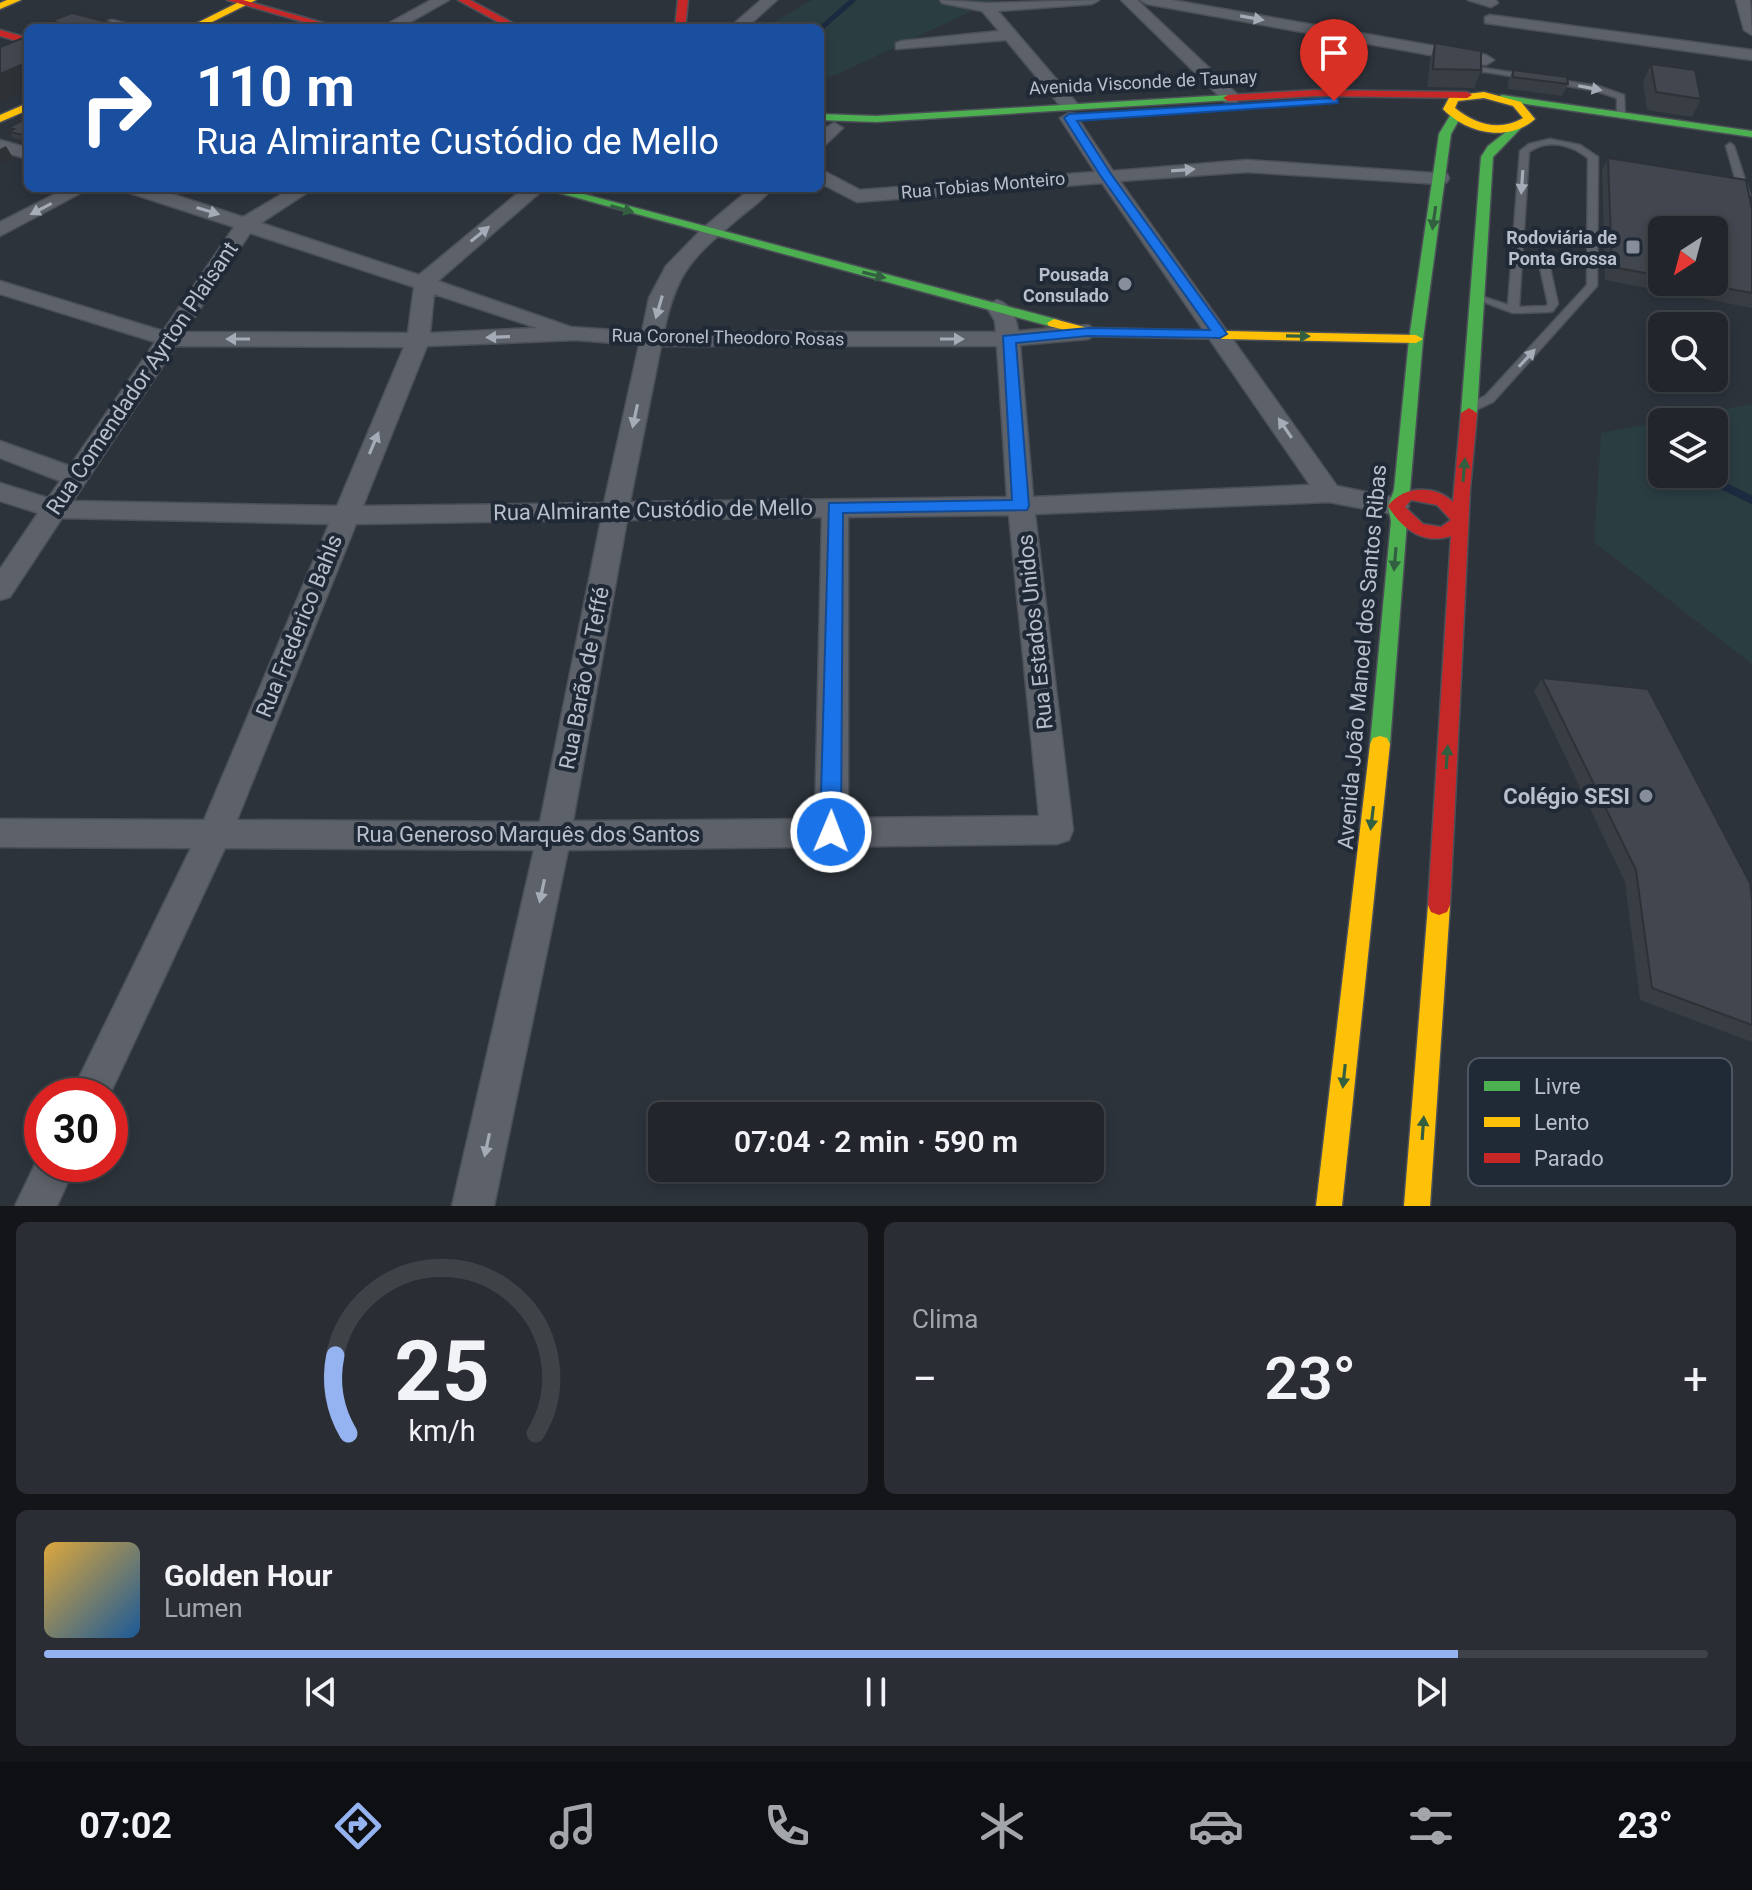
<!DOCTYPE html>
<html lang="pt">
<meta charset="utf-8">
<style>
:root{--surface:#22262c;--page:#2a2e34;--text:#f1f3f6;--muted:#a2a5a9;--line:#3f4348;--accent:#95b2f1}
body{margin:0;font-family:Roboto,sans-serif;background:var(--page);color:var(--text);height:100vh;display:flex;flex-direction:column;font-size:30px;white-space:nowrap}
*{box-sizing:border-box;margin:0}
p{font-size:26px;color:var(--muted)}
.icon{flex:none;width:44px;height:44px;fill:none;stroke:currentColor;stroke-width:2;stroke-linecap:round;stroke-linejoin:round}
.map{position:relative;height:1206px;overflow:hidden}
.panel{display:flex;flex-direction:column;gap:16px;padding:16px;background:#131518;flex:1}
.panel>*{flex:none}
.top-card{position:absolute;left:24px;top:24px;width:800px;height:168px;border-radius:12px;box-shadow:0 4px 12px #0003,0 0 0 2px var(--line);background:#1a4fa0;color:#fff;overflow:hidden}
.needle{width:52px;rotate:216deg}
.controls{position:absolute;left:1648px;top:216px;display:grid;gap:16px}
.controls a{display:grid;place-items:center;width:80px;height:80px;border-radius:12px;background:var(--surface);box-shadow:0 4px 12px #0003,0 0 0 2px var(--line);font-size:40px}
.speed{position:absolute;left:24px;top:1078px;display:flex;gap:16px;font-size:40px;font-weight:700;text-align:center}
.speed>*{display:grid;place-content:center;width:104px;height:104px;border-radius:50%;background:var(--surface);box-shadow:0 4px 12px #0003,0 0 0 2px var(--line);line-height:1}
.speed .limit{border:12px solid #d22;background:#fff;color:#111}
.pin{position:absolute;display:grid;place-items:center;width:68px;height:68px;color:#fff;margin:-82px -34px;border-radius:50% 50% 50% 0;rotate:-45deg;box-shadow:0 0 8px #0007}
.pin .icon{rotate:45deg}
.me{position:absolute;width:88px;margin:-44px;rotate:1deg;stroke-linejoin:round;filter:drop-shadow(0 0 6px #0008)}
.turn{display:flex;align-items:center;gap:28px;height:168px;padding:0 40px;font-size:36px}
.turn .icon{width:104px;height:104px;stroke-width:2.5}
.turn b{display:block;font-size:56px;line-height:68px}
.big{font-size:60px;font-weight:600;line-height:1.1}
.panel .tile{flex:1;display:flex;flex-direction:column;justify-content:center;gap:12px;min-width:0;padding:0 28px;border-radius:12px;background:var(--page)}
.panel .dial{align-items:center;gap:0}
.dial svg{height:208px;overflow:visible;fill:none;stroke:var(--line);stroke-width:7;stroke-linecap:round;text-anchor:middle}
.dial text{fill:var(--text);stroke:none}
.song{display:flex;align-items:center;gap:24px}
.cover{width:96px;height:96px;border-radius:12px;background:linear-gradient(135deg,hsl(40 70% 55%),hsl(210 70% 35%))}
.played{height:8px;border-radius:4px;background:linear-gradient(90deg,var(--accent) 85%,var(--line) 85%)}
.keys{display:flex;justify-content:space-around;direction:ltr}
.heat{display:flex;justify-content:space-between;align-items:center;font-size:44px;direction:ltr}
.panel .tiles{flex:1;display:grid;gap:16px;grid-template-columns:1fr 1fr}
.tile:last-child{grid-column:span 2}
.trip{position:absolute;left:648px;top:1102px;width:456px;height:80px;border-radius:12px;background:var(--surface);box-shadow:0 4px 12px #0003,0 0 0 2px var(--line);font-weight:600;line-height:80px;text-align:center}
.tabs{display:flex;height:128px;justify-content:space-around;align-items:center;background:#0e0f12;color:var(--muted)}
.tabs .icon{width:56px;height:56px}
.tabs .active{color:var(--accent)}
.tabs b{font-size:36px;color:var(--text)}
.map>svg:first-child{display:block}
.green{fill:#2a3d41;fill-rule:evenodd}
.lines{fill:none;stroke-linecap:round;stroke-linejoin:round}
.stream-far1{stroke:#1c2a3f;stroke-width:5}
.stream{stroke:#1c2a3f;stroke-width:8}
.lane-casing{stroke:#4b4f58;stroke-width:3}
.street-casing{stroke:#4b4f58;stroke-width:3}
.fast-casing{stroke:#4b4f58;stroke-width:3}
.slow-casing{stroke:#4b4f58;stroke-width:3}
.jam-casing{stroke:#4b4f58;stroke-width:3}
.lane{fill:#5d6169;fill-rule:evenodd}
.street{fill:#5d6169;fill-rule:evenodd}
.fast{fill:#4caf50;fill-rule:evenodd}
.slow{fill:#ffc107;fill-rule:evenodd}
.jam{fill:#c62828;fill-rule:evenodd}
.wall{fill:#393d44;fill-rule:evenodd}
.shaded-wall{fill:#2e3237}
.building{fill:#42474f;stroke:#2e3237;stroke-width:2}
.oneway{fill:#a6acb7}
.oneway2{fill:#325f40}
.route{fill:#1a73e8;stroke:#114b97;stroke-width:2}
.poi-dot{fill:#878e99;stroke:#202936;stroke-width:3}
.labels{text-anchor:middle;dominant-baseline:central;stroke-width:8;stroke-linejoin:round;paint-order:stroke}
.far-street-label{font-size:18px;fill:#b8bfcb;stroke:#202936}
.far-poi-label{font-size:18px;font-weight:bold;fill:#b8bfcb;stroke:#202936;text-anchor:end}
.street-label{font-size:22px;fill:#b8bfcb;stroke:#202936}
.poi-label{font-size:22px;font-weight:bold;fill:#b8bfcb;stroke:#202936;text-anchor:end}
.key{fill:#202936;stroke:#4e5663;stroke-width:2}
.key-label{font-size:22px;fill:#b8bfcb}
</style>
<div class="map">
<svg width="1752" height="1206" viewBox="0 0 1752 1206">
<rect width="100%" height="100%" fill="#2d333b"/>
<!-- green -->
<g class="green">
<polygon points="812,0 995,0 836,75 820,79 820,28 764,28"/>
<path d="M1752 404V664L1594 542 1601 433ZM1662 422H1714V474H1662Z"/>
</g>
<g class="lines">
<!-- stream-far1 -->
<polyline class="stream-far1" points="820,29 853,0"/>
<!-- stream -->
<polyline class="stream" points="1709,479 1752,500"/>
<!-- lane casing -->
<g class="lane-casing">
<g id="lane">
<path d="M112 20 136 26 137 28C129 28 123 26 115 25 107 24 97 28 87 28Z"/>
<polygon points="1483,68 1529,75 1533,77 1529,79 1486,72 1483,72"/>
<polygon points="1546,78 1598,86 1624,95 1625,115 1621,118 1617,115 1617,98 1596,91 1546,82"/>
<path d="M1550 139 1580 145 1598 157 1597 286 1493 402 1474 411H1466V405L1485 396 1587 285 1588 158C1571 145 1549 138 1529 152L1519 307 1546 306 1548 304 1539 263 1544 260 1549 263 1558 304 1553 311 1549 312 1513 313 1473 298 1478 295 1508 305 1520 151 1529 144Z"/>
<polygon points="1730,143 1734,146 1750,195 1748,197 1740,195 1726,146"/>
</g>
</g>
<!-- street casing -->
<g class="street-casing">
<g id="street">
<polygon points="431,0 449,0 400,28 380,28"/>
<polygon points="761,0 777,0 746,28 729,28"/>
<polygon points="940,0 987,3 1099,0 1092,4 998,11 1075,101 1078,105 1075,109 1063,109 1006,40 896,49 896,43 902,41 999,31 982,11 942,3"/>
<polygon points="1121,0 1137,0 1237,94 1239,98 1237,102 1225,102"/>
<polygon points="1140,0 1172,0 1486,55 1494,60 1486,65 1147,4"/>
<polygon points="1468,0 1496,0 1498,3 1491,7"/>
<polygon points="1736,0 1750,0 1752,35 1744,30"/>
<polygon points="1490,15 1752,50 1752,60 1485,23 1485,17"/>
<path d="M1069 113 1075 114 1113 171 1247 160 1447 174 1449 178 1447 182 1440 184 1247 172 1120 181 1337 486 1405 500 1409 506 1405 512 1396 515 1329 502 1035 514 1073 830 1069 840 1057 844 568 850 494 1206H452L534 850 225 848 109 1096H70L191 848 0 847V819L204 820 329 524 62 518 10 597 0 600V569L38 513 0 501V483L48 498 60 481 0 458V441L70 466 155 342 0 294V281L163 331 234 227 127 192 125 188H153L243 217 292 188H314L261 223 419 275 524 188H545L438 281 571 327 642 332 649 298 666 266 702 229 751 188H772C764 199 751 208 740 217 693 257 676 271 664 332H996L995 321 986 306 997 300C1010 303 1017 319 1018 331L1088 325 1099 332 1088 339 1020 345 1033 497 1310 485 1102 183 857 202 820 183V169L860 190 1095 172 1060 118ZM250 233 414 287 408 333 185 332ZM434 294 537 328 430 333ZM576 340 639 345 604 503 363 506 427 346ZM176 346 404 347 337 506 73 501ZM661 346H997L1007 497 630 502ZM1009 515 1039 816 848 818V517ZM822 517 815 819 573 821 627 520ZM601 520 540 822 237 820 356 524Z"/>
<polygon points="834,123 843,128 826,144 820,145 820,131"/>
<polygon points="0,140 28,148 28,159 0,151"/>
<polygon points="67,188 90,188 0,236 0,222"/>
<polygon points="42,1150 42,1164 76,1164 57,1206 15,1206"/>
</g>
</g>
<!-- fast casing -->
<g class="fast-casing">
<g id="fast">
<polygon points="1228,95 1233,98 1232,100 876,122 820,120 820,114 876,116"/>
<polygon points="1502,95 1752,131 1752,137 1498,100 1497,98"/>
<polygon points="1455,113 1461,116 1451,134 1423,339 1410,490 1404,506 1407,521 1390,744 1387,750 1380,752 1373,750 1370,744 1391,521 1388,506 1394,490 1409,339 1439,134 1451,114"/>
<polygon points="1515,125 1521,128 1493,157 1477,413 1469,418 1461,413 1481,157 1488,146"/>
<polygon points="541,188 561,188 1059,320 1061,323 1054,327 1049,326"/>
</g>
</g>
<!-- slow casing -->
<g class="slow-casing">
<g id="slow">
<polygon points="7,0 21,0 0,9 0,3"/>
<polygon points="243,0 256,0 200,28 187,28"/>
<path d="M1484 92 1521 102 1535 119C1508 143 1466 133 1443 109L1450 96ZM1484 98 1513 106 1523 118C1499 132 1475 124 1455 108L1458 101Z"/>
<polygon points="28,103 28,110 0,122 0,115"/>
<polygon points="1054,319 1088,328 1416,335 1423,339 1416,343 1088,336 1049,326 1047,323"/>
<polygon points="1380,736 1387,738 1390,744 1342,1206 1316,1206 1370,744 1373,738"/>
<polygon points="1439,895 1447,898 1450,905 1430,1206 1404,1206 1428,905 1431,898"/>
</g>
</g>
<!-- jam casing -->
<g class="jam-casing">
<g id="jam">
<polygon points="227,0 243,0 341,28 325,28"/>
<polygon points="458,0 470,0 522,28 509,28"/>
<polygon points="678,0 688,0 685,28 675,28"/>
<polygon points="0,30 28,38 28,44 0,36"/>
<polygon points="1316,90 1467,92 1472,95 1467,98 1316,96 1228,101 1223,98 1228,95"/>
<path d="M1469 408 1477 413 1470 489 1450 905 1447 912 1439 915 1431 912 1428 905 1451 536C1423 545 1402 529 1388 506 1402 486 1435 484 1453 502L1461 413ZM1411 500 1437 505 1451 520 1441 527 1423 524 1405 507Z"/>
</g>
</g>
<!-- lane -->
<use href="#lane" class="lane"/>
<!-- street -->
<use href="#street" class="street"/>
<!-- fast -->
<use href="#fast" class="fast"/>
<!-- slow -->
<use href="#slow" class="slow"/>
<!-- jam -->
<use href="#jam" class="jam"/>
</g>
<!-- wall -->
<g class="wall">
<polygon points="51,21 121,28 54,28"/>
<polygon points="1435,43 1481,70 1474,88 1427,87 1430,60"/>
<polygon points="1651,64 1701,99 1692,117 1647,110 1643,82"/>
<polygon points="1513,70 1568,84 1562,96 1508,89 1508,82"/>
<polygon points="28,112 28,141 13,138 8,128 21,121 18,117"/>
<path d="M1608 158 1752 210V308L1605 280 1602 170ZM1662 230 1714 282H1662Z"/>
<polygon points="1542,678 1752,901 1752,1042 1640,1000 1625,882 1534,691"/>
</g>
<!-- shaded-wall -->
<g class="shaded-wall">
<polygon points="28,62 28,90 0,103 0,74"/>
<polygon points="6,146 13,158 0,164 0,149"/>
</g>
<!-- building -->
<g class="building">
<polygon points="72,13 119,25 111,28 77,28 51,21"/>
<polygon points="28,36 28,62 0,74 0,47"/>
<polygon points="1435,43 1481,51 1481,70 1433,69"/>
<polygon points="1651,64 1695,70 1701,99 1656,92"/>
<polygon points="1513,70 1567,77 1568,84 1513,77"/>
<polygon points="28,112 28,120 18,117"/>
<polygon points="23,120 28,121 28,134 24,135 9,132 14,129 8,128"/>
<polygon points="1608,158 1746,180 1752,210 1752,293 1692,282 1714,282 1714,230 1662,230 1662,276 1612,267"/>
<polygon points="1542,678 1648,689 1750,883 1752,901 1752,1025 1652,988 1636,870"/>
</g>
<!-- one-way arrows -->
<defs><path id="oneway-solid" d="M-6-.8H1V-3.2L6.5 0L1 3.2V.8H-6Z" transform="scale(2)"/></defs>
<g class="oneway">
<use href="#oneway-solid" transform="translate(1252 18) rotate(10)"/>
<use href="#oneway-solid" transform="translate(1590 88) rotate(11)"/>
<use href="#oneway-solid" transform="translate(1183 170) rotate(-4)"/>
<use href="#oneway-solid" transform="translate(1522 182) rotate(94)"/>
<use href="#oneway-solid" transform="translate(41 209) rotate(152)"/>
<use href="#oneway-solid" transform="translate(208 211) rotate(17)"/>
<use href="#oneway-solid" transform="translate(480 234) rotate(-39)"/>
<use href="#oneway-solid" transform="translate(659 307) rotate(106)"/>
<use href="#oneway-solid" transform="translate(498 337) rotate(178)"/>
<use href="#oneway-solid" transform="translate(238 339) rotate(-180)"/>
<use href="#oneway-solid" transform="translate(952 339)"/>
<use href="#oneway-solid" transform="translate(1527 358) rotate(-47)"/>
<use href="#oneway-solid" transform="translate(635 416) rotate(102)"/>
<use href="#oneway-solid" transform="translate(1285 428) rotate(-124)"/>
<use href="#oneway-solid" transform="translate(374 443) rotate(-67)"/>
<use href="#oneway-solid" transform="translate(542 891) rotate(102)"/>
<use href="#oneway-solid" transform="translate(487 1145) rotate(102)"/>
</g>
<g class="oneway2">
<use href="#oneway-solid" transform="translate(622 209) rotate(16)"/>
<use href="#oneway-solid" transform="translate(1434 218) rotate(98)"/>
<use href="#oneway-solid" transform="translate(874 275) rotate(14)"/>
<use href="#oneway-solid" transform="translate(1298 336) rotate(1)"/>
<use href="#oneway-solid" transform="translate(1464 470) rotate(-85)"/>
<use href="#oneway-solid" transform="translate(1395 559) rotate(95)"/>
<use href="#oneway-solid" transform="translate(1447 757) rotate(-86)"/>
<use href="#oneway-solid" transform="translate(1372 818) rotate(97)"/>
<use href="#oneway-solid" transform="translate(1344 1076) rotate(96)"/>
<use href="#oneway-solid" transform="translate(1423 1128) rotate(-86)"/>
</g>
<!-- route -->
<polygon class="route" points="1334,98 1338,99 1338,103 1077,121 1111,174 1227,334 1220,338 1088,336 1016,343 1029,506 1027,510 843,513 841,832 838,839 831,841 823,839 820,832 829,503 1012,500 1003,336 1088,328 1210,330 1100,175 1064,118 1069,114"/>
<!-- markers -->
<g class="poi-dot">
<rect x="1625" y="239" width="16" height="16" rx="4"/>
<circle cx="1125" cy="284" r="8"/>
<circle cx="1646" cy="796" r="8"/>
</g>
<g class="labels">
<!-- far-street labels -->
<g class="far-street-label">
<text transform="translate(1143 82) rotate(-3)">Avenida Visconde de Taunay</text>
<text transform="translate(983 185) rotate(-5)">Rua Tobias Monteiro</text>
<text transform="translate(728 337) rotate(1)">Rua Coronel Theodoro Rosas</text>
</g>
<!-- far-poi labels -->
<g class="far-poi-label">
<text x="1617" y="237">Rodoviária de<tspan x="1617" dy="21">Ponta Grossa</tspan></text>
<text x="1109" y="274">Pousada<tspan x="1109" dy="21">Consulado</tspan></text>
</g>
<!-- street labels -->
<g class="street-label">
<text transform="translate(142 378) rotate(-56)">Rua Comendador Ayrton Plaisant</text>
<text transform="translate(653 510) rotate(-1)">Rua Almirante Custódio de Mello</text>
<text transform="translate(299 626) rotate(-68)">Rua Frederico Bahls</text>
<text transform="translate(1035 632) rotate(-96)">Rua Estados Unidos</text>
<text transform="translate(1362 657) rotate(-85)">Avenida João Manoel dos Santos Ribas</text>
<text transform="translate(584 678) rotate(-79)">Rua Barão de Teffé</text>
<text x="528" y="834">Rua Generoso Marquês dos Santos</text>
</g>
<!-- poi labels -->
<g class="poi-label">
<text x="1630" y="796">Colégio SESI</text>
</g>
</g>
<!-- legend -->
<rect x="1468" y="1058" width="264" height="128" rx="12" class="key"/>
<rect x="1484" y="1081" width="36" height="10" fill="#4caf50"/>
<rect x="1484" y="1117" width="36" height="10" fill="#ffc107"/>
<rect x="1484" y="1153" width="36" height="10" fill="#c62828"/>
<g class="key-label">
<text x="1534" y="1094">Livre</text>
<text x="1534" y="1130">Lento</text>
<text x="1534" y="1166">Parado</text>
</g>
</svg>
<div class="controls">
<a><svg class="needle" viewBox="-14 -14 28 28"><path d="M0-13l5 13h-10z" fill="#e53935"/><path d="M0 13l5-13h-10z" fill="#a2a5a9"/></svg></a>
<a><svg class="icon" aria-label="search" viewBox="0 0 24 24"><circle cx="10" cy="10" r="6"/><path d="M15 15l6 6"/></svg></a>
<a><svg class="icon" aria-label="layers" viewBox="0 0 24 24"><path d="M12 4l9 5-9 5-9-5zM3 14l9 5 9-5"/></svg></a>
</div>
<div class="speed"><div class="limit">30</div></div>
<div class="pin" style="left:1334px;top:101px;background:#d93025"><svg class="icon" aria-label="arrive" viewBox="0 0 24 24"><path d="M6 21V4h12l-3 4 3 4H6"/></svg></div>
<svg class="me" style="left:831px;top:832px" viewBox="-20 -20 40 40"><circle r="17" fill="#1a73e8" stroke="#fff" stroke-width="3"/><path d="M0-11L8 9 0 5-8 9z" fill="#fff"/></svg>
<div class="trip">07:04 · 2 min · 590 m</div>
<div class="top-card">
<div class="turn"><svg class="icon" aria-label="right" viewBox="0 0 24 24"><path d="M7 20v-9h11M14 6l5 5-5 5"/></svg><div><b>110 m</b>Rua Almirante Custódio de Mello</div></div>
</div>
</div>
<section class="panel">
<div class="tiles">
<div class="tile dial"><svg viewBox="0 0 100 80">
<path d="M14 69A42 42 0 1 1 86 69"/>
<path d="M14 69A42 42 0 0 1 9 39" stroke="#95b2f1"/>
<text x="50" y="56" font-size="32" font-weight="700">25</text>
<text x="50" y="72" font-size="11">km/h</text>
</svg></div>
<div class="tile"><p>Clima</p>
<div class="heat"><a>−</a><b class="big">23°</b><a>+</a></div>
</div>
<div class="tile">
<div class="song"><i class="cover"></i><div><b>Golden Hour</b><p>Lumen</p></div></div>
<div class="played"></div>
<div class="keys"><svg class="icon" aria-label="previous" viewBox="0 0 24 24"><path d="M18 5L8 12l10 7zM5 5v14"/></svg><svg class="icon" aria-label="pause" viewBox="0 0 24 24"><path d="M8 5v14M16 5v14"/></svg><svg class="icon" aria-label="next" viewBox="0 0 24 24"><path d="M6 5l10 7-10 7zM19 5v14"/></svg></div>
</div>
</div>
</section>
<nav class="tabs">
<b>07:02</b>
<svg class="icon active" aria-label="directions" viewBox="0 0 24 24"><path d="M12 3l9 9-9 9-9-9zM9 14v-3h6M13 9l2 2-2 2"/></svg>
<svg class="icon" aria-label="music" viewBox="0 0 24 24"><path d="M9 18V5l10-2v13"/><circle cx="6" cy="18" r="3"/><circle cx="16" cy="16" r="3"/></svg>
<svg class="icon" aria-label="phone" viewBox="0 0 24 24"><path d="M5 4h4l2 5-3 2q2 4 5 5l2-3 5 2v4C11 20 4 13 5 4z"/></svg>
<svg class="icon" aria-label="climate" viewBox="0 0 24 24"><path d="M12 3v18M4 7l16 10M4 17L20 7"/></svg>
<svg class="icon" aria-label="car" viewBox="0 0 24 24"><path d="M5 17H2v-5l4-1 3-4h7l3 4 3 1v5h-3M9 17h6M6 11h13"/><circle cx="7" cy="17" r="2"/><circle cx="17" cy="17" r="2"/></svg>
<svg class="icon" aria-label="filters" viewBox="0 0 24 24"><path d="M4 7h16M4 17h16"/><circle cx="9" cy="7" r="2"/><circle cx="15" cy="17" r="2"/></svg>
<b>23°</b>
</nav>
